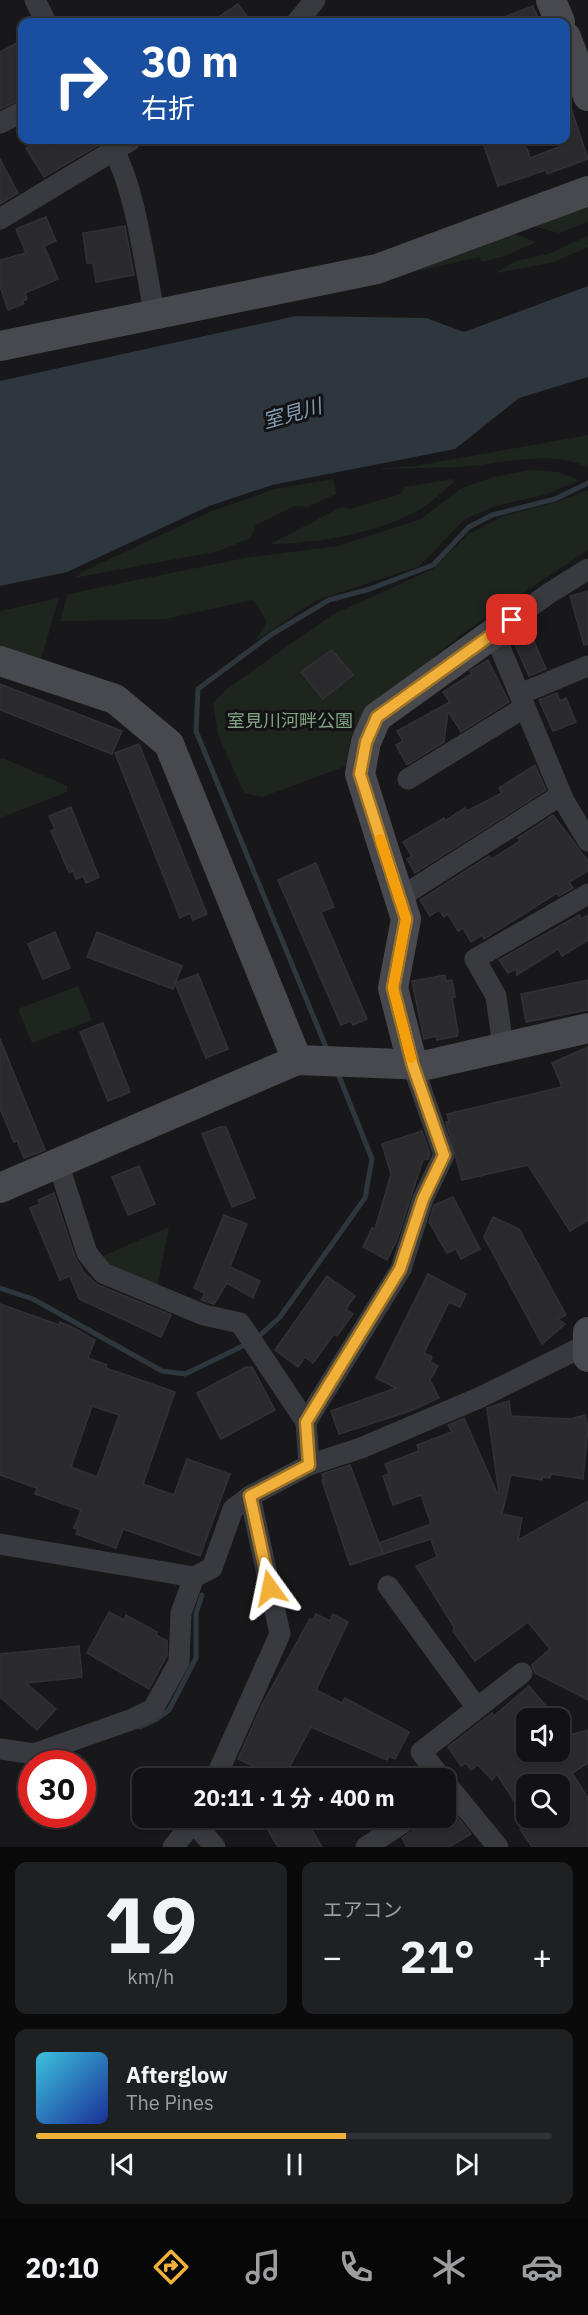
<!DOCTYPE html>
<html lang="ja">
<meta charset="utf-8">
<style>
:root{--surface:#121214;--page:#1f2022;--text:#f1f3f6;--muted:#9c9ea0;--line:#313234;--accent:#f0b03a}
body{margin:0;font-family:"IBM Plex Sans","Noto Sans JP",sans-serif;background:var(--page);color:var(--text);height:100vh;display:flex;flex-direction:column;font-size:22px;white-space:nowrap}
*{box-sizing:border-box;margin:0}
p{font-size:20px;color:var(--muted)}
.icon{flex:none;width:33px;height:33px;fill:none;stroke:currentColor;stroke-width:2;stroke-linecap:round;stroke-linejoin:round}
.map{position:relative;height:1847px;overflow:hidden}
.sheet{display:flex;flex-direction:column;gap:15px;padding:15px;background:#0a0a0b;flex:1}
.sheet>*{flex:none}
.guide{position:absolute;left:18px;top:18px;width:552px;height:126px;border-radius:12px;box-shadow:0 2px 4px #0004,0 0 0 2px var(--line);background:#1a4fa0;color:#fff;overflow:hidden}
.tools{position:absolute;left:516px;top:1708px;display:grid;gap:12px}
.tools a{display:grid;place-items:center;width:54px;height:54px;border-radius:12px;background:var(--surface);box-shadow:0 2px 4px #0004,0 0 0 2px var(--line);font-size:30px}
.speed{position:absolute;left:18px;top:1750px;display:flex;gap:12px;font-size:30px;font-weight:700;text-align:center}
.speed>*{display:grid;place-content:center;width:78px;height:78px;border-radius:50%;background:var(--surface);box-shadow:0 2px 4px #0004,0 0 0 2px var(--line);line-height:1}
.speed .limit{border:9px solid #d22;background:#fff;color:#111}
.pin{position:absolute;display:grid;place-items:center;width:51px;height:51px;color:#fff;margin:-26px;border-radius:12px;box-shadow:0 3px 9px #0006}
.me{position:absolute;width:66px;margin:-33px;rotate:348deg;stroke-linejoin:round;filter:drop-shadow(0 0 4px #0008)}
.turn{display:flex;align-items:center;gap:21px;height:126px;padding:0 24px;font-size:27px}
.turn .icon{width:78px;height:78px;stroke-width:2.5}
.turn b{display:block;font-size:42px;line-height:51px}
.big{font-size:45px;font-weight:700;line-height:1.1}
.sheet .widget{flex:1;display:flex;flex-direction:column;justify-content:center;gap:9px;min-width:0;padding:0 21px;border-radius:12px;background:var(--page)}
.sheet .dial{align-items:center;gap:0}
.dial b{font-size:78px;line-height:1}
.song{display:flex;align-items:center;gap:18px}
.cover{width:72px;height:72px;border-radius:9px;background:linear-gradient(135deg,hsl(190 70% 55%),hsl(230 70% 35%))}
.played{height:6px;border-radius:3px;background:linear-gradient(90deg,var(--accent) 60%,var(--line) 60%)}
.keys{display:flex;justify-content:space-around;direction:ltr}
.heat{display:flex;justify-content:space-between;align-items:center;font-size:33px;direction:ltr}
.sheet .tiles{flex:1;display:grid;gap:15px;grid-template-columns:1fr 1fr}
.widget:last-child{grid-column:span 2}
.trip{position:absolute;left:132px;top:1768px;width:324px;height:60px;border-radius:12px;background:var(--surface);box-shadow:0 2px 4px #0004,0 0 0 2px var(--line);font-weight:700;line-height:60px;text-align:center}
.tab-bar{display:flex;height:96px;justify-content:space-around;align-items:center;background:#070708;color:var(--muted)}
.tab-bar .icon{width:42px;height:42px}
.tab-bar .on{color:var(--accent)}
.tab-bar b{font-size:27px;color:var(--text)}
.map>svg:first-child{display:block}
.green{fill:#1e251f}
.water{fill:#2e373e}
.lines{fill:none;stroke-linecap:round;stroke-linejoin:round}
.stream{stroke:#2e373e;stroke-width:5}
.building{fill:#2b2b2e;stroke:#323236;stroke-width:1.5;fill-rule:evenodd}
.street{stroke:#393a3f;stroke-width:21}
.secondary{stroke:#47494f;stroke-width:30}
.route-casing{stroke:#9c7226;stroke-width:15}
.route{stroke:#f0b03a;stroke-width:10}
.slow{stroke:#f59e0b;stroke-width:10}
.labels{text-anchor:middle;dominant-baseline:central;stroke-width:6;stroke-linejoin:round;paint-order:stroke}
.park-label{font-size:18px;fill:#81a483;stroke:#131315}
.water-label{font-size:20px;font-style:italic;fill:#829db4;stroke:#131315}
</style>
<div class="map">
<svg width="588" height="1847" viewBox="0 0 588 1847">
<rect width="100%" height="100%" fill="#18181a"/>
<!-- green -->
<g class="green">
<polygon points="588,201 588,222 559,233 530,225"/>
<polygon points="512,233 536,242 505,256 482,262 479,257 366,283"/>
<polygon points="588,236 588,247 551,263 496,273 516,261 548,254"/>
<path d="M588 435V467C549 450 511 462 470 466 440 468 409 468 378 469L416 466Z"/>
<polygon points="530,470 558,472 579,480 548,494 499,505 465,519 419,566 317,600 255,641 267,622 253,600 165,619 60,621 68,594 245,558 338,546 421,519 460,489 493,477"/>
<polygon points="333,479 336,494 308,507 295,506 256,525 250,538 219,551 74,578 86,570 212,511 275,489"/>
<path d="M452 479 454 482C444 490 433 501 422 508 377 534 321 543 270 544L342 507 350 509 401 494 404 487Z"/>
<polygon points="588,490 588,550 466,631 365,713 350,739 349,765 262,797 244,793 218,735 213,704 225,690 332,615 433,569 467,535 503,516 557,502"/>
<polygon points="59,598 41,659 5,647 0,648 0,611"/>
<polygon points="3,758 67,786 67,792 0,818 0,759"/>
<polygon points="78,986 92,1020 32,1043 18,1009"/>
<polygon points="169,1227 156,1293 94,1260"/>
</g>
<!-- water -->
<polygon class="water" points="588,286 588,377 519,398 455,449 272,485 209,506 67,572 0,586 0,381 296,316 426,318 464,332"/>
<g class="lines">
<!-- stream -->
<g class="stream">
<polyline points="328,1052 196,731 198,689 272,634 329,600 370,589 433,565 469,527 492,515 555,499 588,483"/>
<polyline points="0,1288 33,1299 162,1371 185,1374 247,1344"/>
<polyline points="255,1340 280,1317 365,1198 372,1159 337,1071"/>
<polyline points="140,1727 157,1719 169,1710 196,1658 196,1613 202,1595"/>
</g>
</g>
<!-- building -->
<g class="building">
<polygon points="238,4 251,22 211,22"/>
<polygon points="533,6 540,22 494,22 494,21"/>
<polygon points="22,40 22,99 0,109 0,52"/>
<polygon points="567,96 588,159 547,174 546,170 498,186 482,140 524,140 530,158 559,147 557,140 566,140"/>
<polygon points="40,140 45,140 50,147 62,140 95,140 97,146 44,177 26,148"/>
<polygon points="0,159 18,193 0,204"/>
<polygon points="46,217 56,241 44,246 58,279 25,293 27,299 22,301 24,304 8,310 0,286 0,260 26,253 16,229"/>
<polygon points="125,226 134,275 96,282 93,263 87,263 83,233"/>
<polygon points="588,591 588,644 584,645 570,596"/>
<polygon points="527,625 546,669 529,676 511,636"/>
<polygon points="332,650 353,675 323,699 301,672"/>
<polygon points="488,660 509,702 461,732 448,711 444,742 407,765 396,745 403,741 397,731 450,702 443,692 472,674 470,671"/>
<polygon points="0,684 122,731 112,754 0,710"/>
<polygon points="557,693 560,701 566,698 576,722 553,731 539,700"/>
<polygon points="139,744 207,914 193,920 190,913 180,918 115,753"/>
<polygon points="535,765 546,790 415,873 407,859 412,856 403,842 444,818 445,821 465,808 467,811 502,793 499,788"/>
<polygon points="71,807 99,877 86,883 83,876 76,879 73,871 69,872 51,831 55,829 49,816"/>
<polygon points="553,815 588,861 588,871 569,882 573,888 559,896 557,893 484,939 482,935 471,942 463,928 458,931 448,914 444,917 439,910 430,916 420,900 489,856 492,859 520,841 518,838"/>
<polygon points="316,863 334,907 321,912 367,1019 353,1025 351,1021 341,1025 278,880"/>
<polygon points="579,915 581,919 588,915 588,940 562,956 558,949 517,975 516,969 508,973 499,960"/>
<polygon points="55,932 70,968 43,979 28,944"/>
<polygon points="97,932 182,966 173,989 87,957"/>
<polygon points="198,974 228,1049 206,1058 175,983"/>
<polygon points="445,975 446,981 452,980 455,997 452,997 458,1032 457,1036 437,1040 436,1036 424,1039 412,981"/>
<polygon points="588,980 588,1010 526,1022 521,994"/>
<polygon points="103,1023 130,1092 108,1101 80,1032"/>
<polygon points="0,1039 45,1150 24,1158 17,1141 14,1142 0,1108"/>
<polygon points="588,1047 588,1220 570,1231 528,1165 462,1180 446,1122 449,1122 447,1114 562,1087 552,1063"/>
<polygon points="220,1127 226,1127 255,1198 232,1207 202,1134"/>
<polygon points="422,1131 430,1154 428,1159 423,1160 397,1240 387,1260 363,1247 372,1228 375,1229 391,1174 382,1144"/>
<polygon points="139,1166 155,1204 128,1215 112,1177"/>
<polygon points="54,1193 75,1257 85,1274 98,1285 171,1315 161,1337 79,1299 70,1276 60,1280 30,1208 40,1204 38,1200"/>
<polygon points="453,1197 480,1249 461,1259 456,1249 447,1253 429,1222 434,1205"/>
<polygon points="224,1215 247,1224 230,1267 260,1281 253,1298 227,1283 214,1304 201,1300 205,1293 194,1288"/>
<polygon points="493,1217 519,1229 566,1315 558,1319 565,1324 542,1344 484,1237"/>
<polygon points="428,1274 466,1294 460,1307 449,1302 424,1353 432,1357 430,1362 438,1366 430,1380 439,1398 410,1411 339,1434 331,1411 396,1388 376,1378"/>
<polygon points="327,1276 355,1296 346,1309 353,1314 337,1336 334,1334 313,1363 305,1357 298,1367 275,1350"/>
<path d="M0 1304 59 1325 60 1322 74 1328 95 1340 88 1358 107 1365 106 1368 175 1392 143 1484 174 1495 187 1459 230 1474 200 1556 123 1529 116 1548 76 1534 78 1529 74 1528 81 1510 35 1494 37 1488 0 1475ZM92 1406 119 1415 97 1477 71 1467Z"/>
<polygon points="246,1367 252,1367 275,1410 221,1439 197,1393"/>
<polygon points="509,1401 511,1416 571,1419 585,1415 588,1427 583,1479 551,1474 550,1478 543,1477 542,1480 511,1475 502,1514 522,1518 518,1540 588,1501 588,1700 535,1673 532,1665 550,1649 528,1622 475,1661 453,1631 454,1627 416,1566 437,1557 431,1539 383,1554 379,1543 431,1524 421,1495 393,1505 383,1476 389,1474 385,1464 419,1451 417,1445 452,1432 448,1425 464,1418 497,1493 499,1493 487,1408"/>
<polygon points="350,1465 383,1554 350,1565 322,1480 324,1480 322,1474"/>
<polygon points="109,1612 124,1620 126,1615 157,1632 156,1635 167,1641 167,1655 149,1689 87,1653"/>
<polygon points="316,1614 330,1621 333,1614 348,1622 316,1690 342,1703 345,1698 409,1732 395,1759 389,1756 387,1760 311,1727 288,1770 272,1779 242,1779 259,1769 238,1759 263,1703 310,1619 313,1620"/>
<polygon points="79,1646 82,1677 26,1683 56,1709 37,1730 0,1697 0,1654"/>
<path d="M529 1686 557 1719H526V1752H560V1722L571 1735 588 1730V1763L572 1773 588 1798V1847H532L520 1829 524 1825 520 1818H525L497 1774 492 1780 478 1765 471 1770 466 1763 461 1766 448 1747 492 1713 494 1716ZM526 1785H560V1793L572 1818H526Z"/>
<polygon points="452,1810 471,1834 449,1847 407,1847 402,1838 417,1828 422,1821 446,1818 446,1814"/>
<polygon points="261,1818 301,1818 306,1827 309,1825 322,1847 278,1847"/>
</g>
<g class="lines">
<!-- street -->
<g class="street">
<polyline points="35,0 46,22"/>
<polyline points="297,22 315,0"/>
<polyline points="0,123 22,112"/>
<path d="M108 140C136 184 144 264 155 316"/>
<polyline points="0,219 131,140"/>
<polyline points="588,569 548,594 494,633 564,801 588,841"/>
<polyline points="520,694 588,666"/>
<polyline points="408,779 525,707"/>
<polyline points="399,898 561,795"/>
<polyline points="503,1047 496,996 475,959 588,894"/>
<polyline points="58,1163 87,1253 103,1273 204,1315 240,1323 306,1422"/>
<polyline points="309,1465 306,1422 401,1269 423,1199 444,1155 413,1066"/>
<polyline points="0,1544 194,1577 212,1568 233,1509 250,1496"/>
<polyline points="388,1586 477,1708"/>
<polyline points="0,1749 34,1754 133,1719 153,1709 179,1662 181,1613 194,1577"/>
<polyline points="215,1779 280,1634 250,1496 309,1465 361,1448 481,1397 588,1344"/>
<polyline points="442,1779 421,1752 522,1673"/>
<polyline points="446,1795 452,1791 498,1847"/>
<polyline points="195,1824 215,1847"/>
<polyline points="173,1847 197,1818"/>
<polyline points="366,1847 410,1818"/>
</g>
<!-- secondary -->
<g class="secondary">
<polyline points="551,0 560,22"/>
<polyline points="566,37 588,96"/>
<polyline points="0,346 377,269 588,191"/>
<polyline points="0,661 115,699 169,744 297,1060"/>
<polyline points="413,1066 393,988 406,919 360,774 366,742 377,717 494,633"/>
<polyline points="0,1188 297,1060 427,1065 588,1028"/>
<polyline points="588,1332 588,1357"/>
</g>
</g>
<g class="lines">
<!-- route casing -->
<g class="route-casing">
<polyline id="route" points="270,1588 250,1496 309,1465 306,1422 400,1269 423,1199 444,1155 413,1066 393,988 406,919 360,774 366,742 377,717 512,620"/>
</g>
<!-- route -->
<use href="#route" class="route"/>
<!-- slow -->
<polyline class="slow" points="380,839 406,919 393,988 411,1058"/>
</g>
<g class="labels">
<!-- park labels -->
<g class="park-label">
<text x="290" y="720">室見川河畔公園</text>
</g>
<!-- water labels -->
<g class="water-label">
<text transform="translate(292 413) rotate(-16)">室見川</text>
</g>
</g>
</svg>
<div class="tools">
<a><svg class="icon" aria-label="sound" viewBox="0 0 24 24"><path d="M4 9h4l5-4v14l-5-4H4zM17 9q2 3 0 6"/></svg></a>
<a><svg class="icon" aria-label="search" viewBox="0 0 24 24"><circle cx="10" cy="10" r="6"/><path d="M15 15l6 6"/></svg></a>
</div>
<div class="speed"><div class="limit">30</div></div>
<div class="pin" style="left:512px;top:620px;background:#d93025"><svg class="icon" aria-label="arrive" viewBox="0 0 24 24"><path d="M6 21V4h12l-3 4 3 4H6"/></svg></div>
<svg class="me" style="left:270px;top:1588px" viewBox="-20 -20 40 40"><path d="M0-17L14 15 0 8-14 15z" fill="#f0b03a" stroke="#fff" stroke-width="4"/></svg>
<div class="trip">20:11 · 1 分 · 400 m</div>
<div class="guide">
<div class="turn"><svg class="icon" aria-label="right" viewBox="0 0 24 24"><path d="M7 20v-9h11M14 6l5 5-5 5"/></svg><div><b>30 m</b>右折</div></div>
</div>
</div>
<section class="sheet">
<div class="tiles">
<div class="widget dial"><b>19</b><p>km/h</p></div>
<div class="widget"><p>エアコン</p>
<div class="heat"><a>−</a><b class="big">21°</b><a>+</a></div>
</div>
<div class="widget">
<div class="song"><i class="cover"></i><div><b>Afterglow</b><p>The Pines</p></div></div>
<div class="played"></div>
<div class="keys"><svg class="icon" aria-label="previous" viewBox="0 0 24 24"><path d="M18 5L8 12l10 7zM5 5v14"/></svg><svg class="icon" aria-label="pause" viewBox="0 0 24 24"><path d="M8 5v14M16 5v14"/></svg><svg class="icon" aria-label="next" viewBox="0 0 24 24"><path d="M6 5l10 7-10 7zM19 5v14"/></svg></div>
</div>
</div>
</section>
<nav class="tab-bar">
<b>20:10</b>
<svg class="icon on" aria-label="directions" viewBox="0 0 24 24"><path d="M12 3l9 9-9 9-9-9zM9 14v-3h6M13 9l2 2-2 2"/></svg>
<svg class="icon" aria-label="music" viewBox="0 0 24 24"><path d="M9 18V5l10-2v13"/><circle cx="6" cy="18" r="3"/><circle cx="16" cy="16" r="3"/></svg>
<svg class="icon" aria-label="phone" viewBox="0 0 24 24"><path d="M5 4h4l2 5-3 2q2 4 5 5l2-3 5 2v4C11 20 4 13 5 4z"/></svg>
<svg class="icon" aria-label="climate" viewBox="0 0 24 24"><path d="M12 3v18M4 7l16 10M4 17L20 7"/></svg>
<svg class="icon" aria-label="car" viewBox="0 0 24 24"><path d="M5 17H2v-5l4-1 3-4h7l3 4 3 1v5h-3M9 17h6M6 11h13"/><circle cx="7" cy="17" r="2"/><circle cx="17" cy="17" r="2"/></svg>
</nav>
